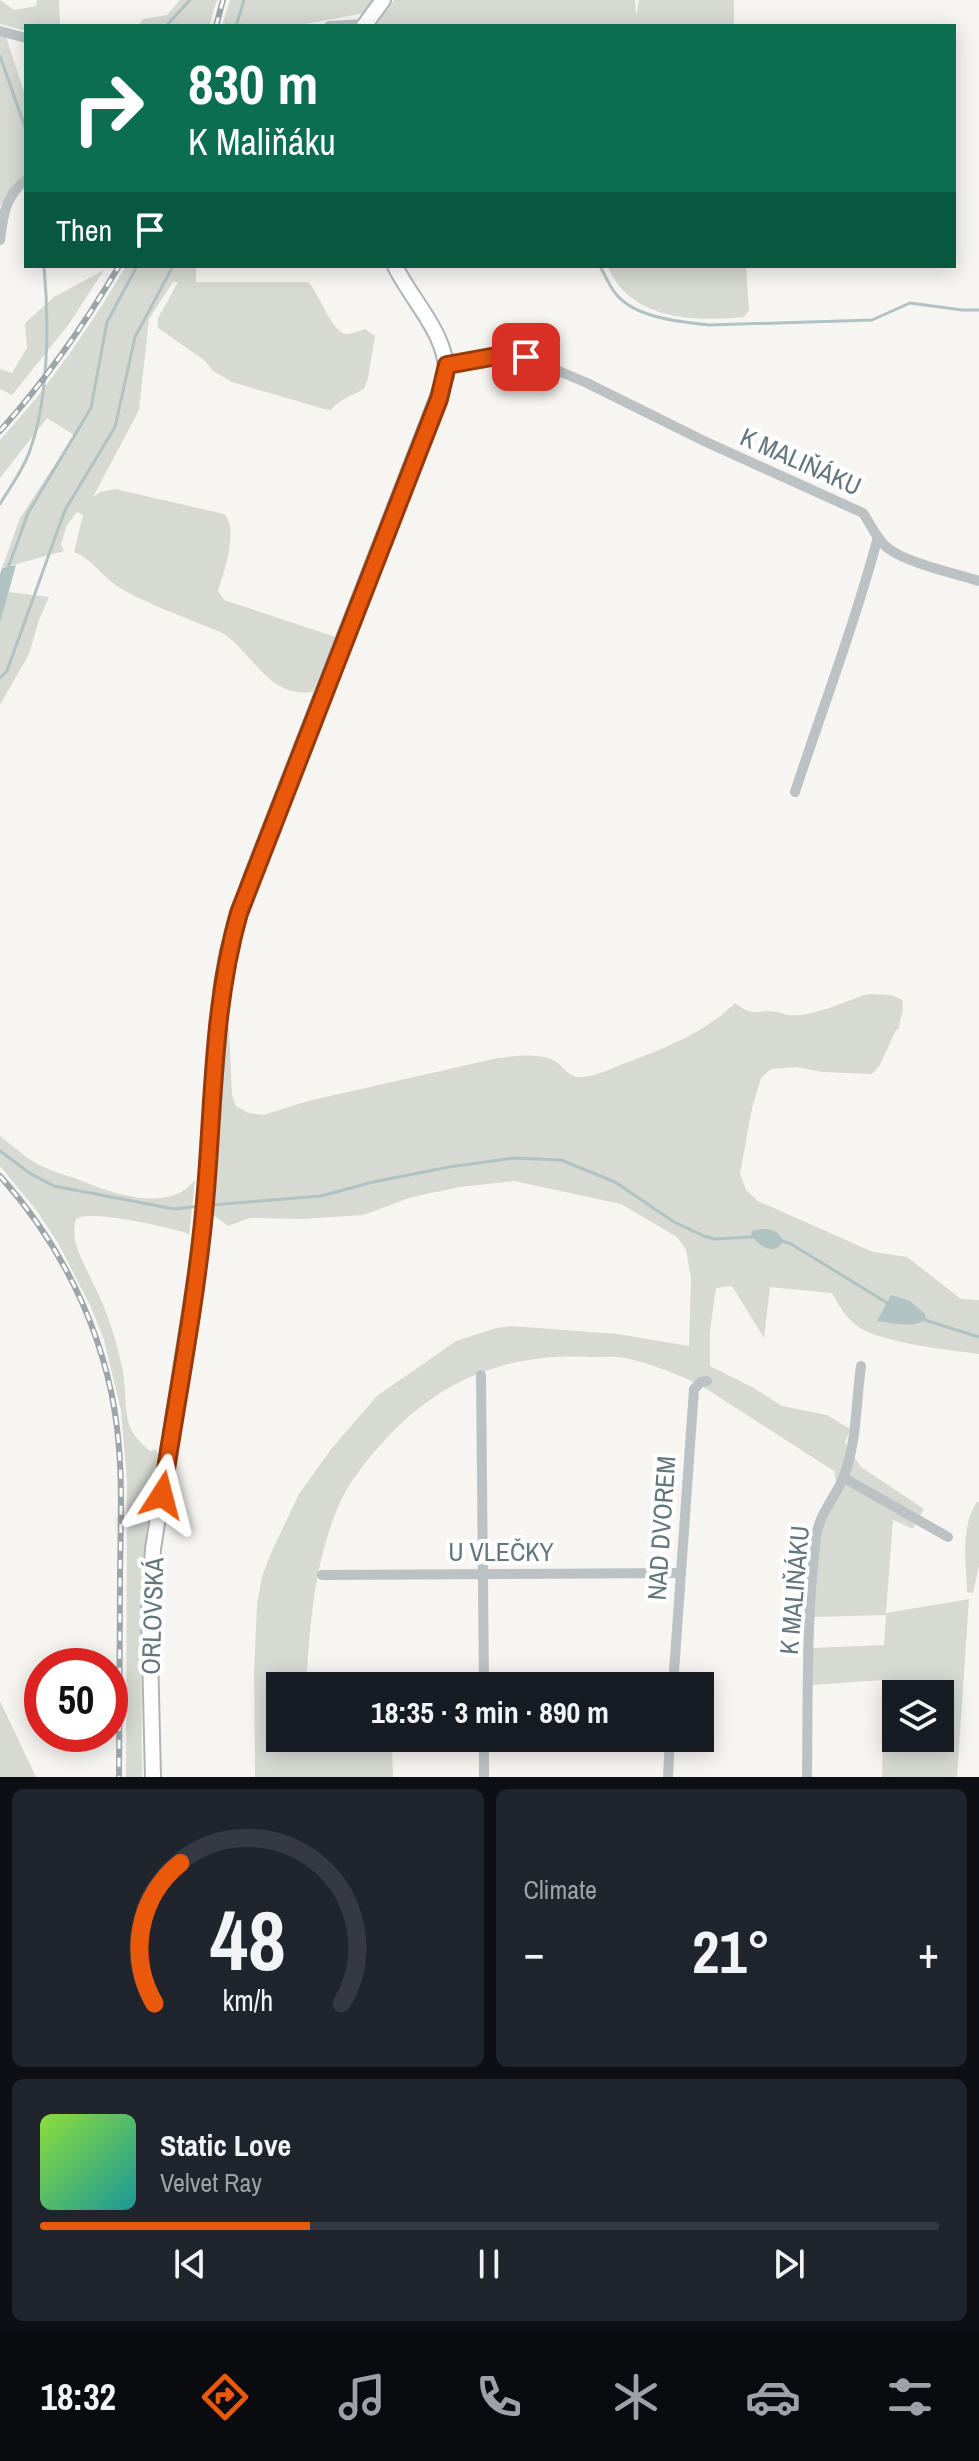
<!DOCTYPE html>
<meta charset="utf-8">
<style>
:root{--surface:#171b24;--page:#20242c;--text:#f1f3f6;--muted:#9ea1a6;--line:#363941;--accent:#ea580c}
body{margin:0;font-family:"Archivo Narrow",sans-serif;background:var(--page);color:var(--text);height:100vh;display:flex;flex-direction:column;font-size:30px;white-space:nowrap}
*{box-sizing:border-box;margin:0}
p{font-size:26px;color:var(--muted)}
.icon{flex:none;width:44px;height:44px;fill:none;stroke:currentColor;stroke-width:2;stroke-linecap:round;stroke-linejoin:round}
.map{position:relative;height:1777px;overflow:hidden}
.details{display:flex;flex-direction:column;gap:12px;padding:12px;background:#0d0f14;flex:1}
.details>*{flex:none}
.banner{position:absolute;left:24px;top:24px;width:932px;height:244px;border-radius:0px;box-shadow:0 4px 20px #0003;background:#0b6e4f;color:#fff;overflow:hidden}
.buttons{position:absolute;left:882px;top:1680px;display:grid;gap:16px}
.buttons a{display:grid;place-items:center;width:72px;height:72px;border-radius:0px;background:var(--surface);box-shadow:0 4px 20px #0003;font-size:40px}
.speed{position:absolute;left:24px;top:1648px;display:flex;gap:16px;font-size:40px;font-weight:700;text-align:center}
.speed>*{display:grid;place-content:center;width:104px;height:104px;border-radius:50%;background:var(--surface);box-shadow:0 4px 20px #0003;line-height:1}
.speed .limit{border:12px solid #d22;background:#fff;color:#111}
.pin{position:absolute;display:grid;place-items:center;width:68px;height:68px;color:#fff;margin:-34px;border-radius:16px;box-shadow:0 4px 12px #0006}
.me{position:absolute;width:88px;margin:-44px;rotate:9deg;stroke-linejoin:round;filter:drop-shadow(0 0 6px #0008)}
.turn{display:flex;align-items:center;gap:28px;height:168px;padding:0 32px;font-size:36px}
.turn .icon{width:104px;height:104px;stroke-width:2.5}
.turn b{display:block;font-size:56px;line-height:68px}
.then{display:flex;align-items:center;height:76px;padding:0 32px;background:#0003;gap:16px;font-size:30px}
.big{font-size:60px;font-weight:800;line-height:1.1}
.details .tile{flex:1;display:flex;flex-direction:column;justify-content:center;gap:12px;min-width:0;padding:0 28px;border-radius:12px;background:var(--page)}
.details .dial{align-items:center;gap:0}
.dial svg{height:208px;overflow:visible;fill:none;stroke:var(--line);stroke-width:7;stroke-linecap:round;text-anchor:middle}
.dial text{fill:var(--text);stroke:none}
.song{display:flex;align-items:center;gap:24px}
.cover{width:96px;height:96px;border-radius:12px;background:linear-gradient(135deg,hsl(90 70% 55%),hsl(180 70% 35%))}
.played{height:8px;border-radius:4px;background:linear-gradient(90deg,var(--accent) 30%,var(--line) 30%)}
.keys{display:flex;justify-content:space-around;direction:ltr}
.heat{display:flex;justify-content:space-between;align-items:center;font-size:44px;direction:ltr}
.details .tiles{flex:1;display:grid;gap:12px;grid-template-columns:1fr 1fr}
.tile:last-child{grid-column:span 2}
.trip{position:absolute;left:266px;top:1672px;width:448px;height:80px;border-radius:0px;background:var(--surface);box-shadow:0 4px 20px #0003;font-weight:800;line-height:80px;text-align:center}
.dock{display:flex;height:128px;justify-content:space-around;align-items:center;background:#090b0e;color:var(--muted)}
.dock .icon{width:56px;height:56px}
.dock .selected{color:var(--accent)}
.dock b{font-size:36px;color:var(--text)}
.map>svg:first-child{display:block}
.green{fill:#d6dad2;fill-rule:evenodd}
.water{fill:#b1c2c3}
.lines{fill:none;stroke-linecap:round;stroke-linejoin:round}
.stream{stroke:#b1c2c3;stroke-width:3}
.secondary-casing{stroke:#adb5b7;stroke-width:18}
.street{stroke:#bcc2c4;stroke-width:10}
.secondary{stroke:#fff;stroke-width:14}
.rail-casing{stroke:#9ca6a9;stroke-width:6}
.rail{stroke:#fff;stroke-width:3;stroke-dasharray:9;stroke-linecap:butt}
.route-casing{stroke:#983908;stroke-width:20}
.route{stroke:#ea580c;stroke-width:14}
.labels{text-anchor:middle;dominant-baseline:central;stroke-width:8;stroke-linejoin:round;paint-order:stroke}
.street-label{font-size:26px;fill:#62767c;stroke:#fff}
</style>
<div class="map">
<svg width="979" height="1777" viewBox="0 0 979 1777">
<rect width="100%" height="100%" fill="#f6f5f2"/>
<!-- green -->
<g class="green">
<polygon points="0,0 14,10 36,6 37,0 59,0 60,26 26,26 26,31 0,24"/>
<polygon points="180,0 217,0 209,26 138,26 143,19 167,15"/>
<polygon points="230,0 373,0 365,13 295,26 222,26"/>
<polygon points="394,0 635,0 636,15 639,0 734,0 734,26 375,26"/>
<polygon points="0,36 6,37 26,98 26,177 0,206"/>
<path d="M126 266H196V282H308C319 292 331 332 346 334 351 334 360 331 365 329L375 336 368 378 364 389 342 400 330 410 324 409 232 382 213 371 204 360 158 328V318L178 282H173L149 319 139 410 93 497 100 492 115 489 224 514C239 528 224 573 218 591L224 600 336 637 313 692C269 698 254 655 224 634 215 629 205 626 195 622 169 611 141 601 117 586 101 575 92 559 74 552L83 515 77 512 67 525 61 544 64 551 2 568 20 518 74 435 47 418 0 478V440C49 387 89 328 126 266Z"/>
<path d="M607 266H746L749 310 744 317C703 321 649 321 620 287 615 281 611 273 607 266Z"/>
<polygon points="104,270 69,324 12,395 0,389 0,369 12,373 27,348 25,323 54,297"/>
<polygon points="8,592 49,597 39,620 29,654 0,705 0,623"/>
<path d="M868 994 892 995 902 1000C905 1014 899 1017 899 1029L896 1030 880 1065 872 1074 822 1072 797 1067 771 1069 761 1078 752 1108 740 1174 746 1190 758 1201 873 1252 907 1257 961 1299 979 1300V1354C949 1350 884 1343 860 1328 847 1319 839 1307 832 1293L770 1287 764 1338 732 1286 716 1288 710 1331V1366L752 1387 782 1406 827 1415 850 1429 845 1443 861 1467 924 1509 913 1529 893 1520 886 1613 969 1599 957 1777H882L884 1680 810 1685 812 1648 884 1645 886 1615 813 1617 818 1538 838 1492 834 1471 705 1388C681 1375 653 1364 625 1358 614 1356 601 1357 589 1357 506 1353 439 1380 383 1442 365 1462 349 1482 338 1507 314 1564 310 1625 306 1686H280V1738H303V1746L392 1745 393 1777H255L254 1675 257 1604 262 1577 270 1555 299 1494 332 1448 377 1396 456 1341 496 1328 511 1326 618 1334 689 1346 691 1278 686 1250 677 1237 621 1204 514 1181 460 1187 412 1197 363 1215 303 1219 250 1218 228 1226 213 1215 226 1019 229 1028 232 1095 236 1106 248 1113 264 1115 308 1101 498 1058C515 1056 537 1053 553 1060 564 1065 566 1076 578 1077 592 1078 608 1070 620 1065 660 1050 704 1034 735 1003 753 1018 758 1009 777 1012 781 1012 784 1015 788 1015 811 1018 846 1001 868 994ZM896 1694H940V1738H896Z"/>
<path d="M0 1136C13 1146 27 1159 41 1166 52 1171 65 1175 77 1179 110 1192 167 1215 195 1180L189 1235 184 1232C164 1227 92 1209 76 1219 69 1241 84 1263 93 1283 107 1310 117 1342 123 1372 126 1389 124 1410 130 1427 134 1437 142 1444 150 1451L155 1449 158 1453 146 1537 141 1615 142 1777H126L127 1481 121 1410 104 1340 91 1307 58 1243 37 1211 0 1166Z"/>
<path d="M977 1502H979V1566L973 1593 967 1592C966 1563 960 1527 977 1502Z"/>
<polygon points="0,1701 36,1777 0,1777"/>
</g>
<!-- water -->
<g class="water">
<polygon points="16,565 0,623 0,574 2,568"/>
<path d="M761 1229C771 1229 779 1230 783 1241 774 1257 760 1246 751 1236L752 1231Z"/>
<path d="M891 1295 910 1301 925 1314 926 1319C912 1329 893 1323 877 1321Z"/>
</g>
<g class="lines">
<!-- stream -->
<g class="stream">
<polyline points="166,26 190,0"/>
<polyline points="236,26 244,0"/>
<polyline points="0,56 26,130"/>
<path d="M600 266C605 275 609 286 616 294 635 318 681 322 710 325L872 320 910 303 962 310H979"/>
<path d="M0 504C10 487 24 469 30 450 49 398 49 320 44 266"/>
<polyline points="8,568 28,513 91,408 107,322 137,266"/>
<polyline points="0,678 7,671 65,510 115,427 135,337 173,266"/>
<polyline points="0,1151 31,1174 54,1186 174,1209 200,1206"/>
<polyline points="212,1205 321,1196 373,1182 449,1167 513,1158 561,1160 615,1182 674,1222 704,1236 715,1239 752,1237"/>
<polyline points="782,1241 791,1244 889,1304"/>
<polyline points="922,1319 979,1337"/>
</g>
<!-- secondary casing -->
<g class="secondary-casing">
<g id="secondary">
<polyline points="364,26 383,0"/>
<path d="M153 1777 149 1611 153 1549 203 1229 222 984 228 951 251 878 446 376C449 336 411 300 395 266"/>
</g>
</g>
<!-- street -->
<g class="street">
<polyline points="329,26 365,24"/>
<polyline points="0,31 26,38"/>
<path d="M0 240C3 216 5 196 26 180"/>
<path d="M447 365 508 354 526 357 587 383 704 441 863 513C871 525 878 541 889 549 910 564 954 573 979 581"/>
<path d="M795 792C823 707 855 623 878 537"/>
<polyline points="481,1375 484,1686"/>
<polyline points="844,1478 948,1537"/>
<polyline points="322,1575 680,1573"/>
<polyline points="673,1686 694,1389 701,1382 707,1381"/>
<polyline points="484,1738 484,1777"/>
<polyline points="668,1777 670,1738"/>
<path d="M807 1777C808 1697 806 1616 816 1537 819 1513 836 1497 844 1476 857 1441 856 1402 861 1366"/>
</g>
<!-- secondary -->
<use href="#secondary" class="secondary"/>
<!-- rail casing -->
<g class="rail-casing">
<g id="rail">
<polyline points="216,26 223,0"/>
<path d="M0 431C46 380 84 325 119 266"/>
<path d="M0 1176C67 1251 112 1347 119 1449 123 1493 120 1538 120 1583 120 1647 119 1712 119 1777"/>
</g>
</g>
<!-- rail -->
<use href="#rail" class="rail"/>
</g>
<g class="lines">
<!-- route casing -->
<g class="route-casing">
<path id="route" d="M162 1495C176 1402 195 1307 204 1213 214 1112 211 1011 239 913L439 399 447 365 508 354 526 357"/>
</g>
<!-- route -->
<use href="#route" class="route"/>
</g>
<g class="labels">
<!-- street labels -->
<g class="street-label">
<text transform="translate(801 461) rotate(24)">K MALIŇÁKU</text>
<text transform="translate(661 1528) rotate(-86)">NAD DVOREM</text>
<text x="501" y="1551">U VLEČKY</text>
<text transform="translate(794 1590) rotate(-85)">K MALIŇÁKU</text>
<text transform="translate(152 1616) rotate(-88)">ORLOVSKÁ</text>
</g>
</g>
</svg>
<div class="buttons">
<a><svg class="icon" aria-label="layers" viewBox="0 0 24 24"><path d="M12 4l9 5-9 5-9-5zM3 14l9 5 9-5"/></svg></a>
</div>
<div class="speed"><div class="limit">50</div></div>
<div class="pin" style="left:526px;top:357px;background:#d93025"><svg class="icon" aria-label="arrive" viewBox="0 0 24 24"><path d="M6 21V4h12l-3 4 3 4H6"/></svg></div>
<svg class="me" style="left:162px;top:1495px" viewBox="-20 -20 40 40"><path d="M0-17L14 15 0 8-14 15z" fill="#ea580c" stroke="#fff" stroke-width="4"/></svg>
<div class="trip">18:35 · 3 min · 890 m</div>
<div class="banner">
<div class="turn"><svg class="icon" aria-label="right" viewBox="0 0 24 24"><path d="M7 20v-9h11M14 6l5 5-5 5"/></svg><div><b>830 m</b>K Maliňáku</div></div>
<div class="then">Then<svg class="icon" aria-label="arrive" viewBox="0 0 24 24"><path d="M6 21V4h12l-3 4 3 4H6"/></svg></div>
</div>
</div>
<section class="details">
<div class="tiles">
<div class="tile dial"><svg viewBox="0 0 100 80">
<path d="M14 69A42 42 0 1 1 86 69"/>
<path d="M14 69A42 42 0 0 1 24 15" stroke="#ea580c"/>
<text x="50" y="56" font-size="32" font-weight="700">48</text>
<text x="50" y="72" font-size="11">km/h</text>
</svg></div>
<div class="tile"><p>Climate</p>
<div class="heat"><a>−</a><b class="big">21°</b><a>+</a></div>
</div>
<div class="tile">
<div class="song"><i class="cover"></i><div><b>Static Love</b><p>Velvet Ray</p></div></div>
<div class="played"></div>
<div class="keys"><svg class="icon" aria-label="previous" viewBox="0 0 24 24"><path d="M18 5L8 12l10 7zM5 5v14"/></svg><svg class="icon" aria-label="pause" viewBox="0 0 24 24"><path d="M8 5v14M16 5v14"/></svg><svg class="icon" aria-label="next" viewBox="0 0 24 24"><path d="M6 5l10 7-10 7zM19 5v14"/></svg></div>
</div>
</div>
</section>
<nav class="dock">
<b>18:32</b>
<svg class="icon selected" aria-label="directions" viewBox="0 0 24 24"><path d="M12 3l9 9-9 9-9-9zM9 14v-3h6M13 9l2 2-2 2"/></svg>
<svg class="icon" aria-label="music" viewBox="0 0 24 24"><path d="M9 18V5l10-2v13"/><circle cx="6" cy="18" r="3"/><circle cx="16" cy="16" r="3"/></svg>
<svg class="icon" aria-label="phone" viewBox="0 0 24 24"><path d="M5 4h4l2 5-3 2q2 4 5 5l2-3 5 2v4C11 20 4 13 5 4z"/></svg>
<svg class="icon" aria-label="climate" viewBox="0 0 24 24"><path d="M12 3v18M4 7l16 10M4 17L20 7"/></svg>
<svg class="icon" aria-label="car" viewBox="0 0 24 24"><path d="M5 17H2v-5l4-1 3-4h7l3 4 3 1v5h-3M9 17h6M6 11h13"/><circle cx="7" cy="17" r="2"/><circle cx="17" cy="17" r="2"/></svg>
<svg class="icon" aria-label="filters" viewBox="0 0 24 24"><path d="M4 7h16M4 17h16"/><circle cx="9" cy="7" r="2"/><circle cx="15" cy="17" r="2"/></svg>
</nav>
